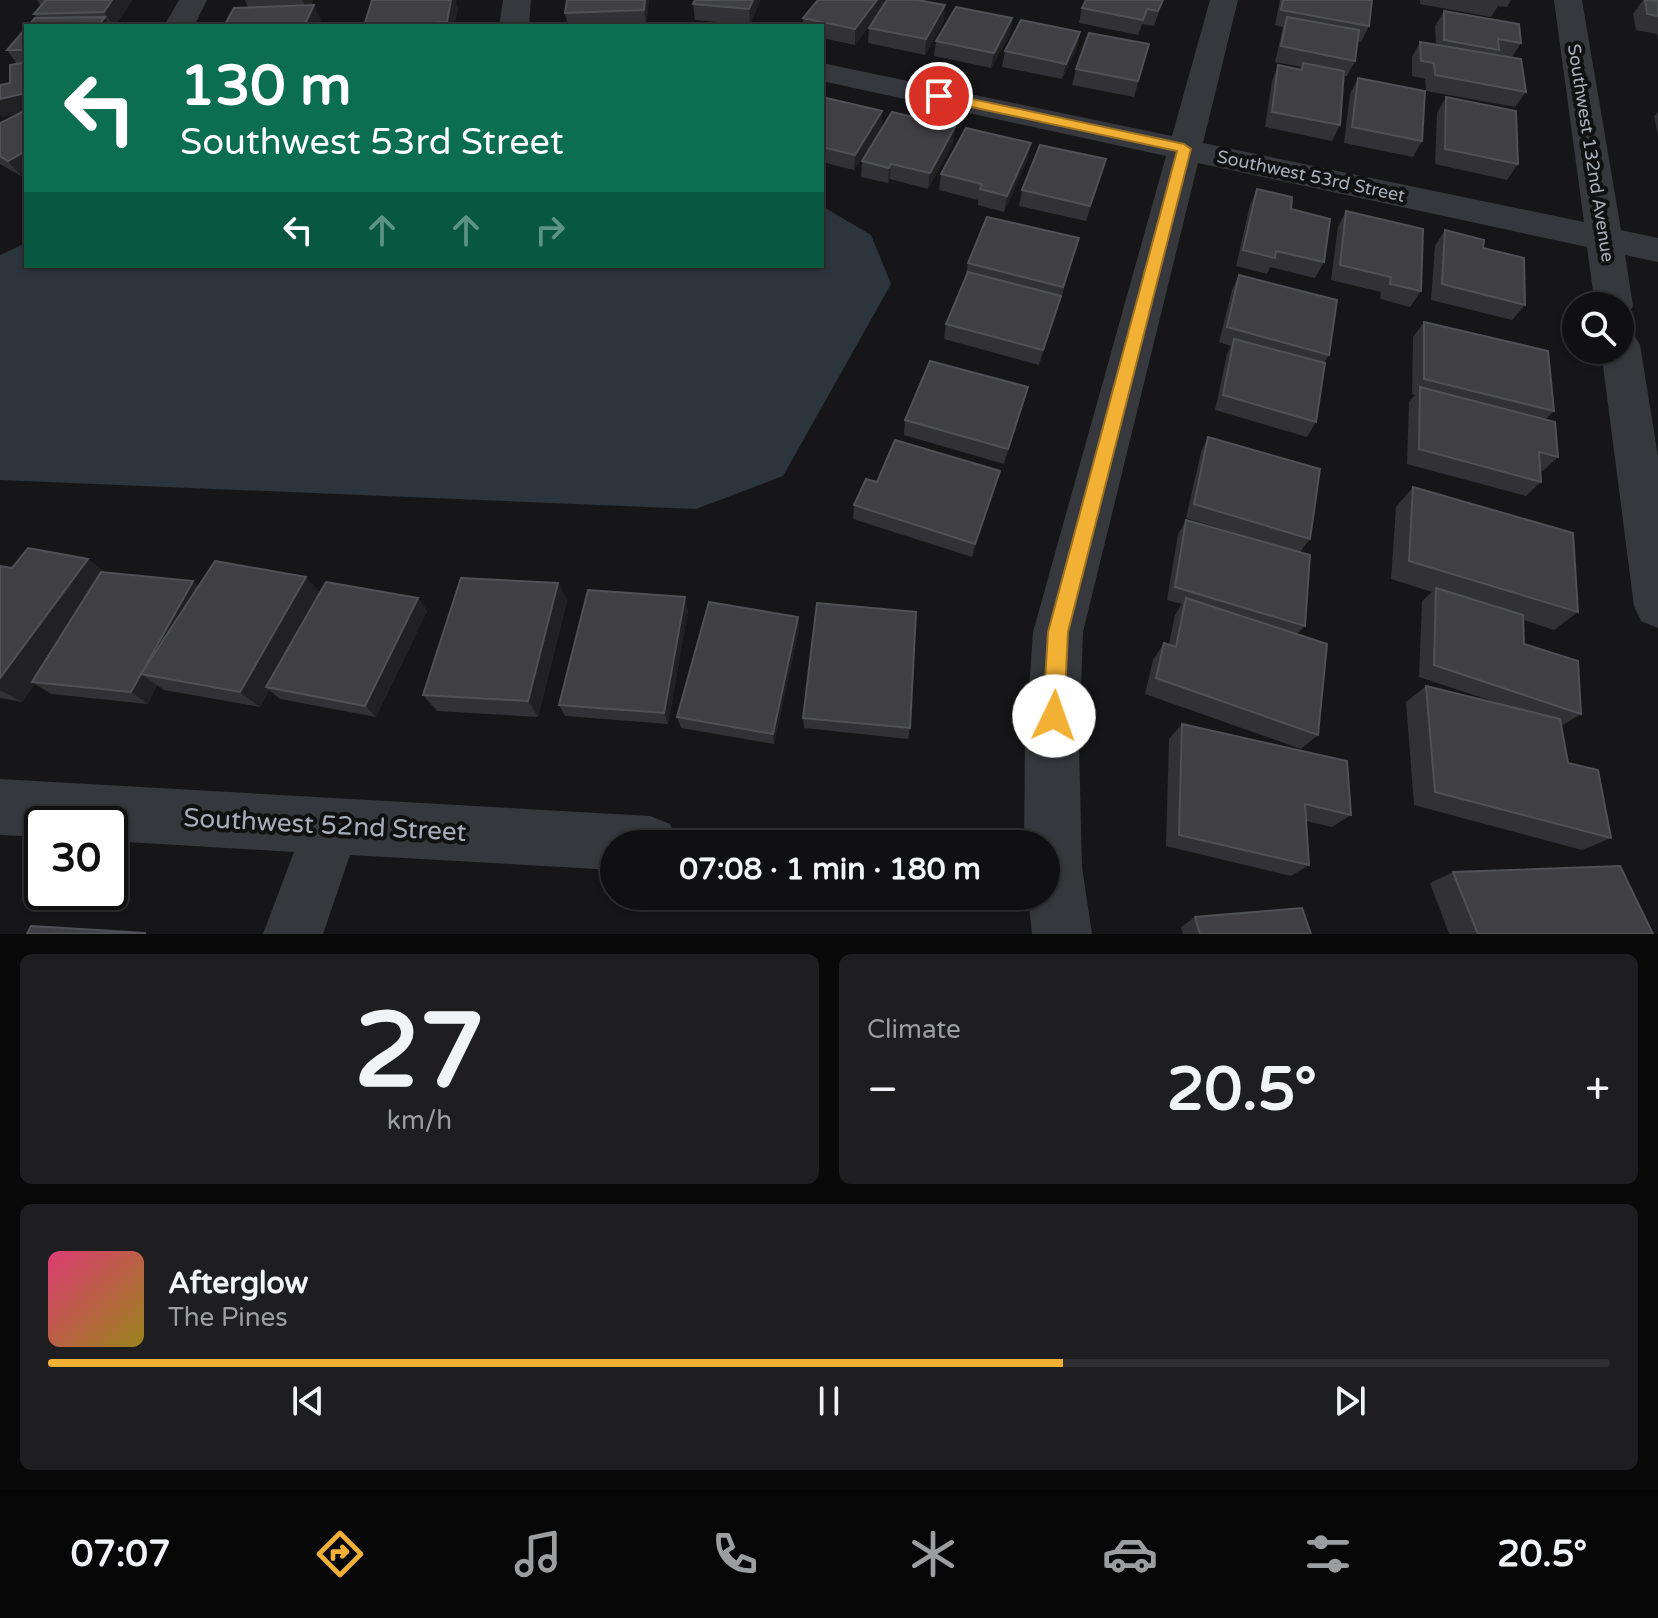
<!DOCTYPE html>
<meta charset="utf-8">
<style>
:root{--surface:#101012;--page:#1e1e20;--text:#f1f3f6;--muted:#9c9d9f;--line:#303032;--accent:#f2b134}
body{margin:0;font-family:"Varela Round",sans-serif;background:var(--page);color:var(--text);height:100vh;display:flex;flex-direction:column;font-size:30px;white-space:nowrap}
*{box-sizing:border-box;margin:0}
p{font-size:26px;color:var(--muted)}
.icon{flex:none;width:44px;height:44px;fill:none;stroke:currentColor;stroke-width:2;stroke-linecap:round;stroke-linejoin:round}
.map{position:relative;height:934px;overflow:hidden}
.details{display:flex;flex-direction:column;gap:20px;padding:20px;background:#09090a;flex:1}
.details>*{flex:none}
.hud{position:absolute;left:24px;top:24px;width:800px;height:244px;border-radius:0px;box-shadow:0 2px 6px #0004,0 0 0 2px var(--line);background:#0b6e4f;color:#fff;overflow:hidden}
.buttons{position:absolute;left:1562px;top:292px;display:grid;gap:16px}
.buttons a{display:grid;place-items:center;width:72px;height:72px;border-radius:50%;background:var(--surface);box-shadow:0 2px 6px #0004,0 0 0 2px var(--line);font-size:40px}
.speed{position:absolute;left:24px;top:806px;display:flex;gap:16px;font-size:40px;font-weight:700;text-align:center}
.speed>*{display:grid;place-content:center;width:104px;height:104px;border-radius:50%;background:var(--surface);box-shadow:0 2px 6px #0004,0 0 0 2px var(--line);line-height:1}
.speed .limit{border:4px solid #111;border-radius:12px;background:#fff;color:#111}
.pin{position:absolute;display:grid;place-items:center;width:68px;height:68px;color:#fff;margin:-34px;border:4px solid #fff;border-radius:50%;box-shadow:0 2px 8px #0007}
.me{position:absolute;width:88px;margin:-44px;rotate:3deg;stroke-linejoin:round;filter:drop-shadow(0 0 6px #0008)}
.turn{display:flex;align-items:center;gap:28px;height:168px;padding:0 24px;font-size:36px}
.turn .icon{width:104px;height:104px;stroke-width:2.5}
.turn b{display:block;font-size:56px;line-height:68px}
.lanes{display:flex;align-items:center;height:76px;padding:0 24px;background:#0003;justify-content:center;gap:40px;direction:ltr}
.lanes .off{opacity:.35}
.big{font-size:60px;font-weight:700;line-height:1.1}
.details .card{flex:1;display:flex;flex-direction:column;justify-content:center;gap:12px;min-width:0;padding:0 28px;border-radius:12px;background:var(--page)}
.details .dial{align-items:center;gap:0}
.dial b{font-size:104px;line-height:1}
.song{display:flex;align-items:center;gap:24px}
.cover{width:96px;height:96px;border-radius:12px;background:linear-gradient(135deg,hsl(340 70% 55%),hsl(50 70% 35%))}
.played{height:8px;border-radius:4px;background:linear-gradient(90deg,var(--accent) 65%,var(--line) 65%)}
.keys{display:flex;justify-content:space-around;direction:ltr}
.heat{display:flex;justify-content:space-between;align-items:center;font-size:44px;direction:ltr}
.details .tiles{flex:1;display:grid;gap:20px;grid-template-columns:1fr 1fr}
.card:last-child{grid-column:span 2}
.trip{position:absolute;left:600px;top:830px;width:460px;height:80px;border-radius:40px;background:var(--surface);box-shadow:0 2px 6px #0004,0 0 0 2px var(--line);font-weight:700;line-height:80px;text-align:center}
.menu{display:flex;height:128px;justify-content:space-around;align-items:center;background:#060607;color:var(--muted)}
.menu .icon{width:56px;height:56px}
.menu .active{color:var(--accent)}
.menu b{font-size:36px;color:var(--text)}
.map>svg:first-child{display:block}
.water{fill:#2c353c}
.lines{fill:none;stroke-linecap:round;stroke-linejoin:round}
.street{fill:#37383d;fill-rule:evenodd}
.wall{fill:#323236}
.shaded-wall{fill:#212124}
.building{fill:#3f3f44;stroke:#4f5156;stroke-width:2}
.route{fill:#f2b134;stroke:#9d7322;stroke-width:2}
.labels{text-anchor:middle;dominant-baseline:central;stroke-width:8;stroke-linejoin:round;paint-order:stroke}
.far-street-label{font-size:18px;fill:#a8adb8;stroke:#111113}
.near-street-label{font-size:26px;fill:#a8adb8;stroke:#111113}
</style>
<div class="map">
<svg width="1658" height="934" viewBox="0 0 1658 934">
<rect width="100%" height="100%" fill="#161618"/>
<!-- water -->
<polygon class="water" points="822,206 871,235 891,284 783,476 696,509 0,480 0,255 26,243 26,266 822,266"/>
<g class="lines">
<!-- street -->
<g class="street">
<polygon points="179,0 207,0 194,26 164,26"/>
<polygon points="503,0 531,0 529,26 499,26"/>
<polygon points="1210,0 1238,0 1203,143 1584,222 1554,0 1582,0 1621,230 1658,238 1658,262 1625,255 1633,306 1628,316 1620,318 1620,306 1595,306 1587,247 1198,163 1083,632 1079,745 1082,867 1092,934 1032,934 1028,896 1046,896 1046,844 1024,844 1025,745 1033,632 1166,156 822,81 822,63 1172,136"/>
<polygon points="1620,330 1634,335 1640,345 1658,456 1658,628 1641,621 1634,606 1601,350 1620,350"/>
<polygon points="0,779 650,816 670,824 678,844 614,844 614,870 350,855 323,934 263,934 294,852 110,841 110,824 42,824 42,837 0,835"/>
</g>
</g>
<!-- wall -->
<g class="wall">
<polygon points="37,0 132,0 115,26 28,26 37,18 34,14 41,6"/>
<polygon points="245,0 313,0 311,5 321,20 248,7"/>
<polygon points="567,0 649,0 646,25 568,26 565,13"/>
<polygon points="760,0 750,25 695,20 693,4"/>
<polygon points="818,0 884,0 884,4 944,21 925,55 868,43 869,28 880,11 855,45 822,38 822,26 803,26 803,18"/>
<polygon points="1163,0 1154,26 1142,24 1138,35 1079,23 1082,8"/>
<polygon points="1280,0 1372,0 1369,26 1361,42 1357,41 1355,61 1347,76 1344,76 1340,125 1332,141 1265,127 1272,81 1278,65 1300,69 1301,67 1275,62 1283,27 1275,25"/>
<polygon points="1420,0 1511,0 1507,7 1498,6 1491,17 1420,4"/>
<polygon points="1643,0 1658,0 1658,41 1657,34 1636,30 1633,14"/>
<polygon points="456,3 458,9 454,26 364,26"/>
<polygon points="1444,11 1521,43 1512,57 1526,92 1515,107 1426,91 1425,79 1412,76 1412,57 1420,42 1436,44 1435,26"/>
<polygon points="1012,18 1010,34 991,68 934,56 936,41"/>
<polygon points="26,28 26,174 21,176 0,164 0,123 22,112 2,117 0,114 0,85 10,83 17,64 7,50"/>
<polygon points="1149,44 1134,97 1072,85 1076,69"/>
<polygon points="1077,47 1062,79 1002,67 1005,51"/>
<polygon points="1358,78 1422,141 1413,157 1344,143 1350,94"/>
<polygon points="822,97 882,127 854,170 822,162"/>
<polygon points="1446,97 1518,164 1507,180 1435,164 1437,113"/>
<polygon points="1658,112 1658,135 1654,116"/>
<polygon points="953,143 928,189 890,179 888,183 861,177 862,161"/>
<polygon points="1028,158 1004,212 978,205 978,200 939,190 941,174"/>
<polygon points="1106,159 1086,221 1019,206 1022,190"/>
<polygon points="1257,189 1291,209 1324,262 1315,278 1270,267 1267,274 1236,266 1250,205"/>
<polygon points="1346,211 1421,291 1410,307 1380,299 1381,292 1331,280 1338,227"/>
<polygon points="1445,230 1483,248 1525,305 1512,320 1431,300 1435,246"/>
<polygon points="1079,238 1057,312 1039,365 944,339 946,324 965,279 968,263"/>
<polygon points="1239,275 1329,355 1324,363 1316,422 1307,437 1215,410 1227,354 1231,346 1219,342 1232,290"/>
<polygon points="1424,322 1554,411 1546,419 1558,457 1543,471 1541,470 1541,482 1526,496 1407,464 1409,402 1415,395 1412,394 1413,337"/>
<polygon points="1028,387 1004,464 904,435 905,420"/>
<polygon points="1208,437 1310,539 1300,552 1305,626 1297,634 1318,735 1301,749 1145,694 1153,660 1164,643 1169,644 1175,615 1182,604 1167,600 1178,534 1186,520 1278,546 1186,518 1201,452"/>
<polygon points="1000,471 972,557 853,519 854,505 877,482"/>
<polygon points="1413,487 1578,612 1554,630 1524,620 1524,644 1581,714 1563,725 1561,724 1568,763 1611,838 1582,850 1414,805 1406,702 1426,686 1510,707 1419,677 1422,601 1432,592 1391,579 1396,507"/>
<polygon points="88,559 105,573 193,581 198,586 418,598 427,611 376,717 280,699 269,690 260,707 164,690 157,685 148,704 51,694 35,684 22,702 0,698 0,566 12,568"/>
<polygon points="558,583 567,601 538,717 437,711 423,695"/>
<polygon points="688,610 668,724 565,716 559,705"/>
<polygon points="798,617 799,629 774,744 681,728 677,717"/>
<polygon points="803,718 910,728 908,739 804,728"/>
<polygon points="1182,724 1351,815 1332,827 1306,821 1309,865 1291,876 1166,846 1169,739"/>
<polygon points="1453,872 1653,934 1449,934 1430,883"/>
<polygon points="1195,917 1311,934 1183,934 1181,927"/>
</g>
<!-- shaded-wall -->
<g class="shaded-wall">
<polygon points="112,0 132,0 115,26 113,26 104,12"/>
<polygon points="302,0 313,0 308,13"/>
<polygon points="451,0 457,0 456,3 458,9 454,26 448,26 447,22"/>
<polygon points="645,0 649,0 646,25 644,10"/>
<polygon points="753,0 760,0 750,25 749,9"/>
<polygon points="877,0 884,0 884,5 855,45 855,29"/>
<polygon points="314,5 321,20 318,26 304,26"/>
<polygon points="945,5 944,21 925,55 926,39"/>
<polygon points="105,17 110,26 98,26"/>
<polygon points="1012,18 1010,34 991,68 994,53"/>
<polygon points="1080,32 1077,47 1062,79 1066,64"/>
<polygon points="26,93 26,111 2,117 0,114 0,99"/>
<polygon points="882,111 882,127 854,170 855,155"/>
<polygon points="955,127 953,143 928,189 930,173"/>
<polygon points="1031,143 1028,158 1004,212 1007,196"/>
<polygon points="26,151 26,174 21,176 8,161"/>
<polygon points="891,164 890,179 888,183 889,168"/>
<polygon points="1061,296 1057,312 1039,365 1043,350"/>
<polygon points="1028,387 1024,402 1004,464 1008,449"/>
<polygon points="1000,471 996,485 972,557 975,544"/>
<polygon points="88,559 111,577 32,682 35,684 22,702 0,690 0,678"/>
<polygon points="306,577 323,595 266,687 269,690 260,707 240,692"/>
<polygon points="193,581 207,594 141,674 157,685 148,704 131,692"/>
<polygon points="558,583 567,601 538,717 528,701"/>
<polygon points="685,597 688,610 668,724 664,713"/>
<polygon points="418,598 427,611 376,717 365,706"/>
<polygon points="798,617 799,629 774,744 773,734"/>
</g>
<!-- building -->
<g class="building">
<polygon points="46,0 112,0 104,12 34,14"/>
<polygon points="372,0 451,0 447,22 390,26 364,26"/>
<polygon points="567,0 645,0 644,10 565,13"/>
<polygon points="695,0 753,0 749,9 693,4"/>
<polygon points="818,0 877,0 855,29 803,18"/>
<polygon points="887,0 917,0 945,5 926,39 869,28"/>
<polygon points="1086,0 1163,0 1158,11 1147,9 1143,20 1082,8"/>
<polygon points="1283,0 1372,0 1369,26 1281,10"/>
<polygon points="1645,0 1658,1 1658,16 1647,14"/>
<polygon points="314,5 304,26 224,26 234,8"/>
<polygon points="956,7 1012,18 994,53 936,41"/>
<polygon points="1444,11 1519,24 1521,43 1498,39 1499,50 1444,40"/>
<polygon points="105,17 98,26 28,26 35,18"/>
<polygon points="1287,17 1359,30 1355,61 1281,46"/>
<polygon points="1021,20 1080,32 1066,64 1005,51"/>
<polygon points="26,28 26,50 7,50"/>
<polygon points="1089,33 1149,44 1138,81 1076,69"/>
<polygon points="1420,42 1521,59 1526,92 1435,75 1434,63 1421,61"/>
<polygon points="26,62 26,93 0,99 0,85 10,83 10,65"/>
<polygon points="1303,63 1344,71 1340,125 1272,112 1278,65 1302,70"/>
<polygon points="1358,78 1425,91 1422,141 1352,127"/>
<polygon points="822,97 882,111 855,155 822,147"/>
<polygon points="1446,97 1516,111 1518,164 1445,149"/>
<polygon points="26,110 26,151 8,161 0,156 0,123"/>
<polygon points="892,112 955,127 930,173 891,164 889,168 862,161"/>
<polygon points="966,128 1031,143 1007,196 980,189 982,184 941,174"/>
<polygon points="1040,145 1106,159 1090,206 1022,190"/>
<polygon points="1257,189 1292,197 1291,209 1330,219 1324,262 1276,251 1275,258 1243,250"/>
<polygon points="1346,211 1423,229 1421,291 1390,284 1391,277 1340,265"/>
<polygon points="987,217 1079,238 1063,287 968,263"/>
<polygon points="1445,230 1484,240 1483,248 1524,258 1525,305 1442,284"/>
<polygon points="968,272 1061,296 1043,350 946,324"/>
<polygon points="1239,275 1337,300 1329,355 1227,327"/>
<polygon points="1424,322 1548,351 1554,411 1424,379"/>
<polygon points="1234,339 1325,363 1316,422 1223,395"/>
<polygon points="930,361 1028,387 1008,449 905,420"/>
<polygon points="1420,387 1555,422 1558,457 1539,452 1541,482 1419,449"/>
<polygon points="1208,437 1320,469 1310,539 1194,504"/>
<polygon points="895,440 1000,471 975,544 854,505 866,479 877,482"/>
<polygon points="1413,487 1573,533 1578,612 1409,561"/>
<polygon points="1186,520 1310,555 1305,626 1175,587"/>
<polygon points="28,548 88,559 0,678 0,566 12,568"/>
<polygon points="215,561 306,577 240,692 141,674"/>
<polygon points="101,572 193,581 131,692 32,682"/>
<polygon points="461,578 558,583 528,701 423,695"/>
<polygon points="326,582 418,598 365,706 266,687"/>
<polygon points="1436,588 1523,615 1524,644 1578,661 1581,714 1434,665"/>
<polygon points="588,590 685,597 664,713 559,705"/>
<polygon points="1186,598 1327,644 1318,735 1156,678 1164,643 1176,647"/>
<polygon points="709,602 798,617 773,734 677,717"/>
<polygon points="817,603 916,612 910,728 803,718"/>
<polygon points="1426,686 1560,719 1568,763 1598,770 1611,838 1435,792"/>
<polygon points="1182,724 1347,761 1351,815 1305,804 1309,865 1179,835"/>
<polygon points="1620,866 1653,934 1478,934 1453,872"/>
<polygon points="1302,908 1311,934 1200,934 1195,917"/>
<polygon points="31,926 146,933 27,934"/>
</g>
<!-- route -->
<polygon class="route" points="939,92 1184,144 1191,149 1068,632 1064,716 1061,724 1054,727 1046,724 1043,716 1048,632 1177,151 934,99 932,96"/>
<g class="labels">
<!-- far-street labels -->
<g class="far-street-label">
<text transform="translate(1591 153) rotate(81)">Southwest 132nd Avenue</text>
<text transform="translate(1311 176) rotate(12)">Southwest 53rd Street</text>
</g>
<!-- near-street labels -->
<g class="near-street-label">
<text transform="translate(325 825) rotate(3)">Southwest 52nd Street</text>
</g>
</g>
</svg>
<div class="buttons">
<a><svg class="icon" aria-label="search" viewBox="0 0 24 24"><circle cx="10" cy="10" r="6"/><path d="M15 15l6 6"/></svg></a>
</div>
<div class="speed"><div class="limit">30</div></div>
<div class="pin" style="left:939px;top:96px;background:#d93025"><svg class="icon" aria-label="arrive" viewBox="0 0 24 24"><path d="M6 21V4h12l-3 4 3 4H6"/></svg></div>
<svg class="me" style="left:1054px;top:716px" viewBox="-20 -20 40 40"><circle r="19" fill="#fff"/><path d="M0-13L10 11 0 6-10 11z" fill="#f2b134"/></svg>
<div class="trip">07:08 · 1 min · 180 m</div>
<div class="hud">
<div class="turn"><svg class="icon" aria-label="left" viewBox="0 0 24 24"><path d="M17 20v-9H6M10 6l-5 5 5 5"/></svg><div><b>130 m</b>Southwest 53rd Street</div></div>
<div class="lanes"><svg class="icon" aria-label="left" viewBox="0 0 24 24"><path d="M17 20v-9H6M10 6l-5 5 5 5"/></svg><svg class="icon off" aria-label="ahead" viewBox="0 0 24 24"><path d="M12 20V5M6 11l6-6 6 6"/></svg><svg class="icon off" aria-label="ahead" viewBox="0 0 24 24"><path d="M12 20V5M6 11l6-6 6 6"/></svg><svg class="icon off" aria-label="right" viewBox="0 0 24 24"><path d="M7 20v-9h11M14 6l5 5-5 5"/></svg></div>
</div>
</div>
<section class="details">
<div class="tiles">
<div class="card dial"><b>27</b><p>km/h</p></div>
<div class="card"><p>Climate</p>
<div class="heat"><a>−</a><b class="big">20.5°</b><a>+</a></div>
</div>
<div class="card">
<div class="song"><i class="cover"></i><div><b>Afterglow</b><p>The Pines</p></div></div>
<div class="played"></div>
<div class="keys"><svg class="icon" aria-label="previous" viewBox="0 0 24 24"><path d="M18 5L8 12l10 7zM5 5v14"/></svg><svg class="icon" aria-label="pause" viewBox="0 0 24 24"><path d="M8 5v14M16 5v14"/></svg><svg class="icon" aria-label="next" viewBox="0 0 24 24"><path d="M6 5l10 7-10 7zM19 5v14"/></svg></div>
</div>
</div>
</section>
<nav class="menu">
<b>07:07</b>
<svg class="icon active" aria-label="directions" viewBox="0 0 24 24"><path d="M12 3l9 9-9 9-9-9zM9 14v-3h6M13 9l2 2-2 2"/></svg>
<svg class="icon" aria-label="music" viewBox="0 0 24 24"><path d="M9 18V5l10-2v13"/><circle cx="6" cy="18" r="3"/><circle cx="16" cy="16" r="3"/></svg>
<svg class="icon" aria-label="phone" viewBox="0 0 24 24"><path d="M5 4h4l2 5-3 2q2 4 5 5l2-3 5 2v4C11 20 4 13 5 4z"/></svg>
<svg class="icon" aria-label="climate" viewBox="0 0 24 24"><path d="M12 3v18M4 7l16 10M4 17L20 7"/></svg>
<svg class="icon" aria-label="car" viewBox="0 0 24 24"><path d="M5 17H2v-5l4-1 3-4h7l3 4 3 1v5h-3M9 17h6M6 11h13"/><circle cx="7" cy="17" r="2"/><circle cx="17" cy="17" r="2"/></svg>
<svg class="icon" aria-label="filters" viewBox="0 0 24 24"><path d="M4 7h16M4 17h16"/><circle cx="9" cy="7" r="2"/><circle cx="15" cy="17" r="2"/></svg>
<b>20.5°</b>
</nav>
